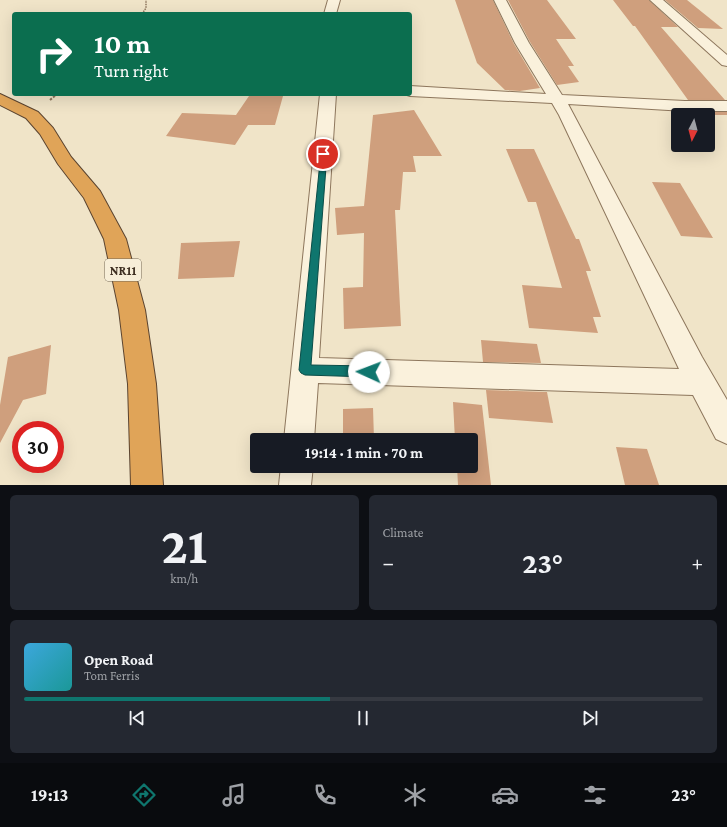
<!DOCTYPE html>
<meta charset="utf-8">
<style>
:root{--surface:#171b24;--page:#242831;--text:#f1f3f6;--muted:#9ea1a6;--line:#363941;--accent:#0f766e}
body{margin:0;font-family:"Crimson Pro",serif;background:var(--page);color:var(--text);height:100vh;display:flex;flex-direction:column;font-size:15px;white-space:nowrap}
*{box-sizing:border-box;margin:0}
p{font-size:13px;color:var(--muted)}
.icon{flex:none;width:22px;height:22px;fill:none;stroke:currentColor;stroke-width:2;stroke-linecap:round;stroke-linejoin:round}
.map{position:relative;height:485px;overflow:hidden}
.side{display:flex;flex-direction:column;gap:10px;padding:10px;background:#0d0f14;flex:1}
.side>*{flex:none}
.guide{position:absolute;left:12px;top:12px;width:400px;height:84px;border-radius:4px;box-shadow:0 4px 16px #0002;background:#0b6e4f;color:#fff;overflow:hidden}
.needle{width:26px;rotate:186deg}
.fabs{position:absolute;left:671px;top:108px;display:grid;gap:8px}
.fabs a{display:grid;place-items:center;width:44px;height:44px;border-radius:4px;background:var(--surface);box-shadow:0 4px 16px #0002;font-size:20px}
.speed{position:absolute;left:12px;top:421px;display:flex;gap:8px;font-size:20px;font-weight:700;text-align:center}
.speed>*{display:grid;place-content:center;width:52px;height:52px;border-radius:50%;background:var(--surface);box-shadow:0 4px 16px #0002;line-height:1}
.speed .limit{border:6px solid #d22;background:#fff;color:#111}
.pin{position:absolute;display:grid;place-items:center;width:34px;height:34px;color:#fff;margin:-17px;border:2px solid #fff;border-radius:50%;box-shadow:0 1px 4px #0007}
.me{position:absolute;width:44px;margin:-22px;rotate:272deg;stroke-linejoin:round;filter:drop-shadow(0 0 3px #0008)}
.turn{display:flex;align-items:center;gap:14px;height:84px;padding:0 16px;font-size:18px}
.turn .icon{width:52px;height:52px;stroke-width:2.5}
.turn b{display:block;font-size:28px;line-height:34px}
.big{font-size:30px;font-weight:700;line-height:1.1}
.side .tile{flex:1;display:flex;flex-direction:column;justify-content:center;gap:6px;min-width:0;padding:0 14px;border-radius:6px;background:var(--page)}
.side .dial{align-items:center;gap:0}
.dial b{font-size:52px;line-height:1}
.song{display:flex;align-items:center;gap:12px}
.cover{width:48px;height:48px;border-radius:6px;background:linear-gradient(135deg,hsl(200 70% 55%),hsl(180 70% 35%))}
.played{height:4px;border-radius:2px;background:linear-gradient(90deg,var(--accent) 45%,var(--line) 45%)}
.keys{display:flex;justify-content:space-around;direction:ltr}
.heat{display:flex;justify-content:space-between;align-items:center;font-size:22px;direction:ltr}
.side .tiles{flex:1;display:grid;gap:10px;grid-template-columns:1fr 1fr}
.tile:last-child{grid-column:span 2}
.trip{position:absolute;left:250px;top:433px;width:228px;height:40px;border-radius:4px;background:var(--surface);box-shadow:0 4px 16px #0002;font-weight:700;line-height:40px;text-align:center}
.tabs{display:flex;height:64px;justify-content:space-around;align-items:center;background:#090b0e;color:var(--muted)}
.tabs .icon{width:28px;height:28px}
.tabs .on{color:var(--accent)}
.tabs b{font-size:18px;color:var(--text)}
.map>svg:first-child{display:block}
.building{fill:#cf9f7d}
.lines{fill:none;stroke-linecap:round;stroke-linejoin:round}
.street-casing{stroke:#8d765c;stroke-width:2}
.highway-casing{stroke:#5b4430;stroke-width:2}
.path-far1{stroke:#8d765c;stroke-width:1.5;stroke-dasharray:1.5 1;stroke-linecap:butt}
.path{stroke:#8d765c;stroke-width:2;stroke-dasharray:2.5 1.5;stroke-linecap:butt}
.street{fill:#faf1dc;fill-rule:evenodd}
.highway{fill:#e0a458;fill-rule:evenodd}
.route{fill:#0f766e;stroke:#0a4d48}
.labels{text-anchor:middle;dominant-baseline:central;stroke-width:4;stroke-linejoin:round;paint-order:stroke}
.shield{fill:#f7eed8;stroke:#756857;stroke-width:1}
.shield-label{font-size:13px;font-weight:bold;fill:#3d2e20}
</style>
<div class="map">
<svg width="727" height="485" viewBox="0 0 727 485">
<rect width="100%" height="100%" fill="#f0e4c8"/>
<!-- building -->
<g class="building">
<polygon points="455,0 493,0 514,44 540,88 520,91 505,90 477,63"/>
<polygon points="508,0 547,0 576,39 556,39 574,66 568,66 579,82 557,85 530,42"/>
<polygon points="613,0 649,0 678,27 661,27 725,100 688,100 635,26 633,26"/>
<polygon points="665,0 687,0 723,29 698,28"/>
<polygon points="249,96 283,96 275,125 248,125 235,145 166,136 182,113 236,115"/>
<polygon points="414,110 442,156 413,156 416,172 403,172 400,210 395,210 401,326 344,329 343,288 363,287 364,233 337,235 335,208 364,206 373,115"/>
<polygon points="697,112 727,112 727,115 699,115"/>
<polygon points="506,149 534,149 576,239 579,239 591,271 586,271 601,317 593,317 598,333 529,328 522,285 562,288 536,202 528,202"/>
<polygon points="652,182 680,183 713,238 681,236"/>
<polygon points="240,241 234,277 178,279 181,243"/>
<polygon points="481,340 537,344 541,363 483,362"/>
<polygon points="51,345 46,394 23,400 0,443 0,405 8,357"/>
<polygon points="486,390 547,392 553,423 489,418"/>
<polygon points="453,402 482,405 491,485 458,485 457,466 471,466 471,440 455,440"/>
<polygon points="373,408 374,440 343,440 343,409"/>
<polygon points="616,447 647,449 659,485 625,485"/>
</g>
<g class="lines">
<!-- street casing -->
<g class="street-casing">
<g id="street">
<polygon points="328,0 340,0 336,14 324,14"/>
<polygon points="494,0 506,0 529,43 562,95 685,101 727,101 727,111 685,111 568,104 702,357 727,400 727,444 716,439 693,395 318,383 314,440 284,440 320,94 336,94 319,358 679,369 559,115 552,103 410,96 404,94 410,94 410,86 546,94 515,43"/>
<polygon points="650,0 663,0 727,55 727,66 722,65"/>
<polygon points="281,466 313,466 311,485 279,485"/>
</g>
</g>
<!-- highway casing -->
<g class="highway-casing">
<polygon id="highway" points="0,94 38,112 53,128 71,157 100,191 126,239 145,310 156,384 163,485 131,485 128,384 119,310 104,239 84,198 58,164 40,134 26,118 0,105"/>
</g>
<!-- path-far1 -->
<polyline class="path-far1" points="142,14 146,8 146,0"/>
<!-- path -->
<polyline class="path" points="50,100 57,94"/>
<!-- street -->
<use href="#street" class="street"/>
<!-- highway -->
<use href="#highway" class="highway"/>
</g>
<!-- route -->
<polygon class="route" points="321,152 323,152 327,154 311,365 369,366 373,368 374,372 373,375 369,377 305,375 301,373 299,370"/>
<g class="labels">
<!-- shield labels -->
<rect class="shield" x="105" y="259" width="36" height="22" rx="3"/>
<g class="shield-label">
<text x="123" y="270">NR11</text>
</g>
</g>
</svg>
<div class="fabs">
<a><svg class="needle" viewBox="-14 -14 28 28"><path d="M0-13l5 13h-10z" fill="#e53935"/><path d="M0 13l5-13h-10z" fill="#9ea1a6"/></svg></a>
</div>
<div class="speed"><div class="limit">30</div></div>
<div class="pin" style="left:323px;top:154px;background:#d93025"><svg class="icon" aria-label="arrive" viewBox="0 0 24 24"><path d="M6 21V4h12l-3 4 3 4H6"/></svg></div>
<svg class="me" style="left:369px;top:372px" viewBox="-20 -20 40 40"><circle r="19" fill="#fff"/><path d="M0-13L10 11 0 6-10 11z" fill="#0f766e"/></svg>
<div class="trip">19:14 · 1 min · 70 m</div>
<div class="guide">
<div class="turn"><svg class="icon" aria-label="right" viewBox="0 0 24 24"><path d="M7 20v-9h11M14 6l5 5-5 5"/></svg><div><b>10 m</b>Turn right</div></div>
</div>
</div>
<section class="side">
<div class="tiles">
<div class="tile dial"><b>21</b><p>km/h</p></div>
<div class="tile"><p>Climate</p>
<div class="heat"><a>−</a><b class="big">23°</b><a>+</a></div>
</div>
<div class="tile">
<div class="song"><i class="cover"></i><div><b>Open Road</b><p>Tom Ferris</p></div></div>
<div class="played"></div>
<div class="keys"><svg class="icon" aria-label="previous" viewBox="0 0 24 24"><path d="M18 5L8 12l10 7zM5 5v14"/></svg><svg class="icon" aria-label="pause" viewBox="0 0 24 24"><path d="M8 5v14M16 5v14"/></svg><svg class="icon" aria-label="next" viewBox="0 0 24 24"><path d="M6 5l10 7-10 7zM19 5v14"/></svg></div>
</div>
</div>
</section>
<nav class="tabs">
<b>19:13</b>
<svg class="icon on" aria-label="directions" viewBox="0 0 24 24"><path d="M12 3l9 9-9 9-9-9zM9 14v-3h6M13 9l2 2-2 2"/></svg>
<svg class="icon" aria-label="music" viewBox="0 0 24 24"><path d="M9 18V5l10-2v13"/><circle cx="6" cy="18" r="3"/><circle cx="16" cy="16" r="3"/></svg>
<svg class="icon" aria-label="phone" viewBox="0 0 24 24"><path d="M5 4h4l2 5-3 2q2 4 5 5l2-3 5 2v4C11 20 4 13 5 4z"/></svg>
<svg class="icon" aria-label="climate" viewBox="0 0 24 24"><path d="M12 3v18M4 7l16 10M4 17L20 7"/></svg>
<svg class="icon" aria-label="car" viewBox="0 0 24 24"><path d="M5 17H2v-5l4-1 3-4h7l3 4 3 1v5h-3M9 17h6M6 11h13"/><circle cx="7" cy="17" r="2"/><circle cx="17" cy="17" r="2"/></svg>
<svg class="icon" aria-label="filters" viewBox="0 0 24 24"><path d="M4 7h16M4 17h16"/><circle cx="9" cy="7" r="2"/><circle cx="15" cy="17" r="2"/></svg>
<b>23°</b>
</nav>
